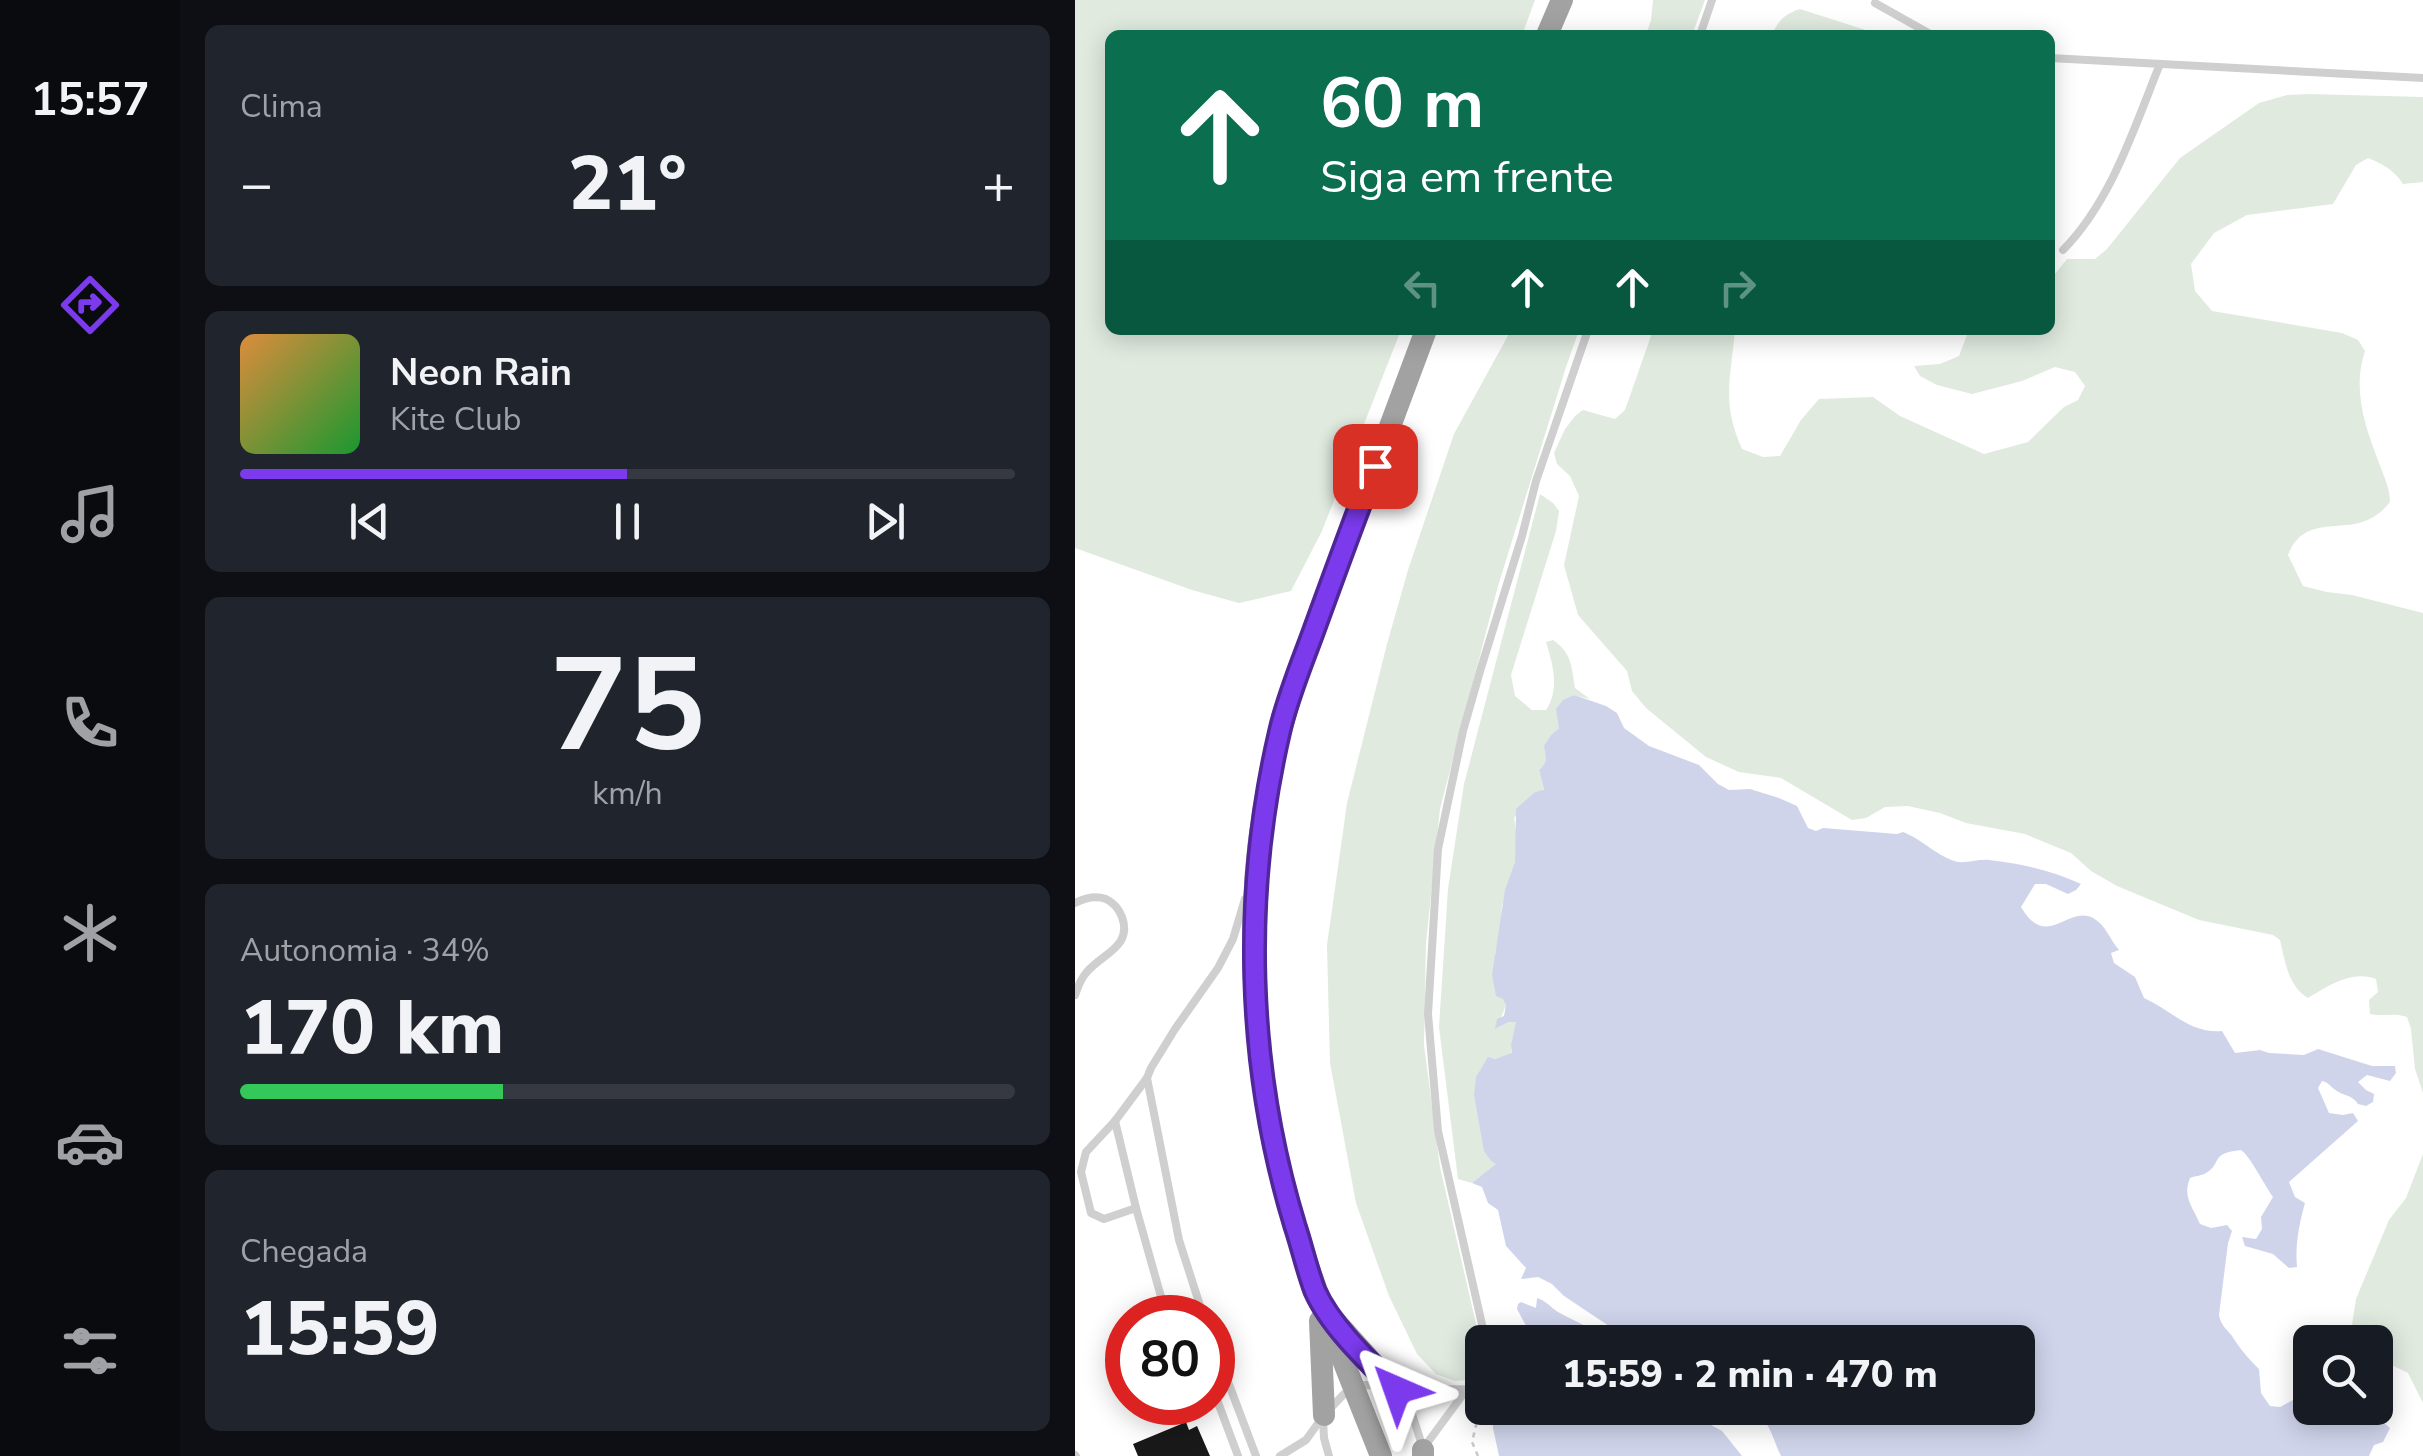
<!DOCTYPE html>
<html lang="pt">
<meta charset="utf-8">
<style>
:root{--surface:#171b24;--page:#20242c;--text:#f1f3f6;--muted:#9ea1a6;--line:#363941;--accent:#7c3aed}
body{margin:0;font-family:"Nunito Sans",sans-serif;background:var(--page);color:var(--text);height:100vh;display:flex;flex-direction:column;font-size:38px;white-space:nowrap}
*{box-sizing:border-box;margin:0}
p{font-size:32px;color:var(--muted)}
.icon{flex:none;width:55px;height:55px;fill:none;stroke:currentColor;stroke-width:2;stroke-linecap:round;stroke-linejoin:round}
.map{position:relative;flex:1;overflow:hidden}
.sheet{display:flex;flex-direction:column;gap:25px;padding:25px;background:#0d0f14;width:895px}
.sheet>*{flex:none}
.guide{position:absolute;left:30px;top:30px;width:950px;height:305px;border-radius:15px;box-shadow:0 5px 25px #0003;background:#0b6e4f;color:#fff;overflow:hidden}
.fabs{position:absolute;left:1218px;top:1325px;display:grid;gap:20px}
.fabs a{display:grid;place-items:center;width:100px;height:100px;border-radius:15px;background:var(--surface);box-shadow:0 5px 25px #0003;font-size:50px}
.speed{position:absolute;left:30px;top:1295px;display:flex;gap:20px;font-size:50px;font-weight:700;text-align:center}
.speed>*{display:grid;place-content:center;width:130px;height:130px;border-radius:50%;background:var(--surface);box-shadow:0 5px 25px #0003;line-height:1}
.speed .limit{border:15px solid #d22;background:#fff;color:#111}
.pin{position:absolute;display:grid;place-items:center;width:85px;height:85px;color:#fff;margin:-42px;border-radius:20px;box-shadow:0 5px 15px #0006}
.me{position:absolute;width:110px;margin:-55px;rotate:317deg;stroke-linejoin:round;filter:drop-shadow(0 0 8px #0008)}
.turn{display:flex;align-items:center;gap:35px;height:210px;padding:0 50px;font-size:45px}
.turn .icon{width:130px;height:130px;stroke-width:2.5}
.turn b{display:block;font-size:70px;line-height:85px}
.lanes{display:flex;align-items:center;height:95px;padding:0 50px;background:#0003;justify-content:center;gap:50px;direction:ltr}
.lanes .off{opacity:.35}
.big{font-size:75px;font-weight:800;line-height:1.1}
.sheet .widget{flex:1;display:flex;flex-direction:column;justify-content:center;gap:15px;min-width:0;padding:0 35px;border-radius:15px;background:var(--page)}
.sheet .dial{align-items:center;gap:0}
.dial b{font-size:130px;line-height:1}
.song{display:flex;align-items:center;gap:30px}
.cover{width:120px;height:120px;border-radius:15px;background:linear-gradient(135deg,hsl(30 70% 55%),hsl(130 70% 35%))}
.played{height:10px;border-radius:5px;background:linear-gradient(90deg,var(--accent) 50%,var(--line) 50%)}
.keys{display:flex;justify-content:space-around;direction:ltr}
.heat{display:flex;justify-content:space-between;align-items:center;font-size:55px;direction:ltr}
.charge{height:15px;border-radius:8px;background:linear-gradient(90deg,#34c759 34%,var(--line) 0)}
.trip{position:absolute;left:390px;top:1325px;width:570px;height:100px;border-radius:15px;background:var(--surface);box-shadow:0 5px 25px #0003;font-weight:800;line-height:100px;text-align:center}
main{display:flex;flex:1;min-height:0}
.dock{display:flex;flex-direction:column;width:180px;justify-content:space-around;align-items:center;background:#090b0e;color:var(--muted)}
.dock .icon{width:70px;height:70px}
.dock .current{color:var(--accent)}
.dock b{font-size:45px;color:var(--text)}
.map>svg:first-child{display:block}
.green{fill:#e0eadf}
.water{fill:#d0d4eb}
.building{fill:#191919}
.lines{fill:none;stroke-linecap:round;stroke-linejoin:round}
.path{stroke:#c9c9c9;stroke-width:2.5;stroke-dasharray:5 5;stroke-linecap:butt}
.service{stroke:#cfcfcf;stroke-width:8}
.trunk{stroke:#a2a2a2;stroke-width:22}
.route-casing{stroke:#51269a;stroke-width:25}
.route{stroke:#7c3aed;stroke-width:18}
</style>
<main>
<nav class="dock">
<b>15:57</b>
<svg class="icon current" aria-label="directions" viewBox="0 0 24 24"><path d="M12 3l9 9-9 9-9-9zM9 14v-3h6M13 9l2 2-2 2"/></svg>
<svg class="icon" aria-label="music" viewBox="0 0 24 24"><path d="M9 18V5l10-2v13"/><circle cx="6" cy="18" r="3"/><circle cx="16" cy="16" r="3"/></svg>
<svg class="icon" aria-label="phone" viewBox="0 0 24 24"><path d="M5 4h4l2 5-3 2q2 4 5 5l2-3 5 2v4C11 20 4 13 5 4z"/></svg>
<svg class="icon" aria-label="climate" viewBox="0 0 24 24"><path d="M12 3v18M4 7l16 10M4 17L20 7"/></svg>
<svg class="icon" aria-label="car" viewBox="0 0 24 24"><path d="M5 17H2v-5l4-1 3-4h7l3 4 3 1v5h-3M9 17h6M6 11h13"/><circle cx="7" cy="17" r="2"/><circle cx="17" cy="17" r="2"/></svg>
<svg class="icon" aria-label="filters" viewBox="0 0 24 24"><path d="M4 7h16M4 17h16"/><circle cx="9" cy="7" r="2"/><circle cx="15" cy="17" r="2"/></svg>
</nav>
<section class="sheet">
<div class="widget"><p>Clima</p>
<div class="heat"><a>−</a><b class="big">21°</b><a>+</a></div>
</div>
<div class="widget">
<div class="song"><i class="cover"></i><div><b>Neon Rain</b><p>Kite Club</p></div></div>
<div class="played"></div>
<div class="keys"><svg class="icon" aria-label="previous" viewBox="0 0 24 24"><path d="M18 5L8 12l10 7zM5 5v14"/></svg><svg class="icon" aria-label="pause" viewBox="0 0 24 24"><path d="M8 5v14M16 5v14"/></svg><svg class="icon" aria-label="next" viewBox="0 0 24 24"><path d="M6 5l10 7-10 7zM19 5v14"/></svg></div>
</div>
<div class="widget dial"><b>75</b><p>km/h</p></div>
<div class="widget"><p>Autonomia · 34%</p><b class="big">170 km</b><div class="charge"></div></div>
<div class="widget"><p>Chegada</p><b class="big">15:59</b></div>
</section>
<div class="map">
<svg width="1348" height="1456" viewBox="0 0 1348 1456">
<rect width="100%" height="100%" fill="#fff"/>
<!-- green -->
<g class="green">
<polygon points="0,0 460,0 447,35 35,35 35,330 326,330 247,531 216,591 164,603 117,590 0,548"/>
<polygon points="578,0 630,0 617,35 571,35 576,20"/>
<path d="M725 9 803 34 804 35H697C703 20 710 14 725 9Z"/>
<path d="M1234 94 1348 97V182L1328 184C1319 170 1308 164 1293 158L1281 165 1258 204 1172 215 1139 233 1116 264 1120 291 1137 311 1267 333 1283 340 1290 351C1277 389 1290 427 1304 463 1309 477 1315 488 1315 502 1285 541 1245 513 1221 541 1217 545 1215 550 1213 555L1228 586 1252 592 1277 595 1348 613V1093L1340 1069 1336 1029 1332 1017C1319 1012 1308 1017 1295 1014L1294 1000 1303 992 1301 979C1277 970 1253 986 1233 998 1213 986 1210 961 1205 940L1198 935 1124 920 1042 886 1016 871 996 853 950 834 891 823 865 813 833 806 810 807 791 818 777 820 706 778 664 772 631 757 571 708 557 691 552 671 503 615 489 565 504 496 495 476 482 464 479 453 490 429 500 416 508 410 540 419 550 410 578 330H660C656 378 646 402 667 449L688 457 705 456 726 420 744 399 798 397 825 416 909 454 953 442 989 407 1003 400 1010 386 1000 372 980 367 947 381 897 394 862 385 845 376 839 366 865 364 884 356 894 330H975V280L992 259H1020L1032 249 1105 158 1184 103 1212 95Z"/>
<polygon points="436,330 504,330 491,367 423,586 365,809 351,943 349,1045 365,1167 407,1350 407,1368 401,1377 395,1380 380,1381 361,1374 342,1354 314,1296 281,1203 255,1063 252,945 272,803 312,644 333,570 379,434"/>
<path d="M465 494 478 503 484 511 481 531 436 675 440 696 457 710H471C485 689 478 665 471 642L478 640C497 654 496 664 500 688L515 699 498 695 484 728 476 735 469 766 464 770 469 791 460 792 439 818 442 836 440 862 427 906 425 933 420 953 431 1005 422 1028 433 1021 441 1022C440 1033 435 1043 437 1054L419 1059 422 1164 397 1183 383 1179 364 1027 373 889 389 784Z"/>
<polygon points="1348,1154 1348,1403 1333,1373 1300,1357 1300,1342 1282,1342 1276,1331 1281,1299 1314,1220 1331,1198"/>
</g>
<!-- water -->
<g class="water">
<path d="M499 695 531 706 542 713 549 728 574 746 624 765 643 784 654 790 675 789 704 798 722 806 733 828 741 831 748 828 822 834 828 832C847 839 864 858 883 862 893 863 904 859 914 860 947 864 976 870 1006 884L1001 890 993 894 971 884H960L946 907C972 951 992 905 1018 918 1031 925 1035 940 1044 950L1036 953 1039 963 1060 977 1069 998C1096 1010 1115 1034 1147 1031L1160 1053 1185 1050 1194 1053 1229 1055 1243 1049 1297 1066H1320L1321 1073 1315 1081 1292 1075 1283 1082 1291 1090 1299 1094 1298 1102 1291 1106 1283 1104C1277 1095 1270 1096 1262 1091 1255 1087 1255 1083 1247 1081L1243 1088 1254 1113 1268 1115 1278 1113 1283 1121 1214 1182 1220 1197 1230 1203C1224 1224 1220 1246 1222 1267L1214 1268 1198 1254 1170 1246 1167 1237 1181 1239 1187 1229 1186 1217 1198 1197C1190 1186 1175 1156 1166 1150 1134 1153 1148 1163 1131 1173 1126 1176 1120 1176 1115 1178 1107 1197 1118 1207 1125 1224L1136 1228 1152 1225 1157 1231 1153 1243 1144 1315C1146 1326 1151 1328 1157 1336 1165 1349 1173 1358 1184 1369L1186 1393 1195 1406 1205 1407 1218 1400 1235 1408 1301 1416 1315 1428 1308 1442 1299 1445 1294 1456H706C696 1435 695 1418 673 1408H942V1342H558L489 1296 477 1284 463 1277 446 1279 451 1268 431 1246 423 1210 413 1203 407 1187 397 1183 421 1164 416 1161 409 1151 399 1095 401 1077 413 1057 420 1059 437 1053 436 1045 441 1022H433L420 1029 422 1019 429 1016 431 1005 428 999 421 996 417 975 430 890 440 862 441 809 460 792 469 790 464 770C473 763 471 756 469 746L476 735 484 728 481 709 488 700Z"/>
<path d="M462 1298C472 1301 475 1307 483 1312 495 1319 510 1325 522 1332L524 1339 530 1342H454L457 1337 442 1309 443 1304 446 1302 461 1308Z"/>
<polygon points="418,1408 605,1408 647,1431 667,1456 424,1456 418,1428"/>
</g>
<!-- building -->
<polygon class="building" points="111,1422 114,1430 122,1426 135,1456 63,1456 58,1444"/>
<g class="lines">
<!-- path -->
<polyline class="path" points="403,1456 397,1442 408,1396"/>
<!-- service -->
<g class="service">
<polyline points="800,3 857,35"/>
<polyline points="625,35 637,0"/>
<polyline points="975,58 1348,78"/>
<path d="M988 250C1037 200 1059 128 1085 64"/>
<path d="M0 903C10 898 20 895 31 899 39 903 44 909 47 917 58 947 26 954 11 973 5 980 3 987 0 995"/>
<polyline points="72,1078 104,1240 129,1318"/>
<polyline points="40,1121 61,1208 92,1318"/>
<polyline points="61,1208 29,1219 16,1213 6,1172 11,1152 40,1121 72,1078 76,1068 100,1029 143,968 158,939 170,899"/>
<polyline points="138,1342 181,1456"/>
<polyline points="411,1342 363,1131 353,1014 363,849 388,731 406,668 447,536 461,481 513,330"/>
<polyline points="138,1389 163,1456"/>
<polyline points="325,1390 392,1389 408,1382"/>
<polyline points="326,1394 334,1405 347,1445"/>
<polyline points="248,1420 249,1438 254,1456"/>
<polyline points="350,1446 392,1389"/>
<polyline points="0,1455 1,1456"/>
<polyline points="205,1456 231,1440 249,1415 269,1394 290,1385 312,1386"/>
</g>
<!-- trunk -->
<g class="trunk">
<polyline points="472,35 487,0"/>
<polyline points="245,1321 249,1415"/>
<polyline points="261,1322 322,1390"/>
<path d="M306 1456C273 1373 239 1291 214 1206 180 1090 168 933 188 813 196 766 208 719 223 673L351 330"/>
<polyline points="348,1456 348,1450"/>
</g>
</g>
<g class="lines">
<!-- route casing -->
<g class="route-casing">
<path id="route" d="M300 466C279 520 259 575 239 630 227 663 213 696 205 730 167 892 171 1066 220 1226 227 1247 232 1270 240 1291 256 1327 295 1363 322 1390"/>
</g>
<!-- route -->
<use href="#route" class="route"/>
</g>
</svg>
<div class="fabs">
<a><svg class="icon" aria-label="search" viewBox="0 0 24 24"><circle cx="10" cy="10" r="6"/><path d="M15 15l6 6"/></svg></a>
</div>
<div class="speed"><div class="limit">80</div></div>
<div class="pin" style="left:300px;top:466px;background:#d93025"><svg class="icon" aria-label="arrive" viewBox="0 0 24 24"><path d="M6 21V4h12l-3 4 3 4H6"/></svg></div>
<svg class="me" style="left:322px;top:1390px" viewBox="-20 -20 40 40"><path d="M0-17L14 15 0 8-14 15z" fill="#7c3aed" stroke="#fff" stroke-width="4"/></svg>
<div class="trip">15:59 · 2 min · 470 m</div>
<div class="guide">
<div class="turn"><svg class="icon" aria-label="ahead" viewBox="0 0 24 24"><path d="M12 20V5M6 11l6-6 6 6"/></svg><div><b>60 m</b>Siga em frente</div></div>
<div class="lanes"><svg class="icon off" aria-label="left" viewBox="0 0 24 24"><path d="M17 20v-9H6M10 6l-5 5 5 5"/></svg><svg class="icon" aria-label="ahead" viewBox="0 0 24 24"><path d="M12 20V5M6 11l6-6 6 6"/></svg><svg class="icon" aria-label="ahead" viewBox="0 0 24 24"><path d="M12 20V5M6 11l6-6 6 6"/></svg><svg class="icon off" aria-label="right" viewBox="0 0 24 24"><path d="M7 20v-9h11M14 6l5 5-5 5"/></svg></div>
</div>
</div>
</main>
